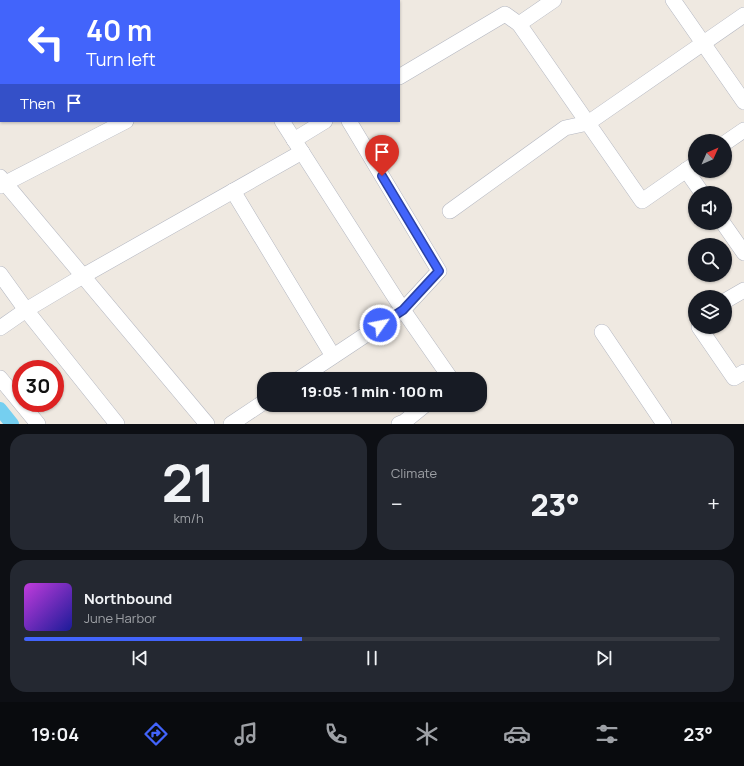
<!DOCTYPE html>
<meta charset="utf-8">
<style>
:root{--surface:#171b24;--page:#242831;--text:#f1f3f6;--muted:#9ea1a6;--line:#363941;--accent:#4264fb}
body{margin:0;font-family:Manrope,sans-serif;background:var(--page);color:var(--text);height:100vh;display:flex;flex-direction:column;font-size:15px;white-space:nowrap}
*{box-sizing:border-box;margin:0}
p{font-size:13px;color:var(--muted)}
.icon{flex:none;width:22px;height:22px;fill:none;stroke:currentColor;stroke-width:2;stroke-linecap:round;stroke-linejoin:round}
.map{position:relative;height:424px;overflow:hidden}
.drawer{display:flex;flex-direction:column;gap:10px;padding:10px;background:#0d0f14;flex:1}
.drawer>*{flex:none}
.banner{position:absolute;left:0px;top:0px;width:400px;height:122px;box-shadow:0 1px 3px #0004;background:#4264fb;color:#fff;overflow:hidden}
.needle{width:26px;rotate:45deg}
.fabs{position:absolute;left:688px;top:134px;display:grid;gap:8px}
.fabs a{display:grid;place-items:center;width:44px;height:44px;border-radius:50%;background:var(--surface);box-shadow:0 1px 3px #0004;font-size:20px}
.speed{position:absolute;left:12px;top:360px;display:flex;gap:8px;font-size:20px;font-weight:700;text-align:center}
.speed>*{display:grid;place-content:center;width:52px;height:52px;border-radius:50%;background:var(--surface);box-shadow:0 1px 3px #0004;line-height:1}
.speed .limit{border:6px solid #d22;background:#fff;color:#111}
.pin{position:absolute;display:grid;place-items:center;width:34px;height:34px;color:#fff;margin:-41px -17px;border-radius:50% 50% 50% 0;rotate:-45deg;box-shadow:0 0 4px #0007}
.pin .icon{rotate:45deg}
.me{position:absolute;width:44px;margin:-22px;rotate:57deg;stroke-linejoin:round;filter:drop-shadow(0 0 3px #0008)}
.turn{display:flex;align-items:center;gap:14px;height:84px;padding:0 20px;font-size:18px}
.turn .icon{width:52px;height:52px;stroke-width:2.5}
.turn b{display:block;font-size:28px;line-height:34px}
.then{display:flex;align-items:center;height:38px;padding:0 20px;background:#0003;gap:8px;font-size:15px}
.big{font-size:30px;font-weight:800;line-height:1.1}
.drawer .card{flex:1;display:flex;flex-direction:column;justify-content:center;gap:6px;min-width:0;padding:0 14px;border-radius:16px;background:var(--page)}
.drawer .dial{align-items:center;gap:0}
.dial b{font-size:52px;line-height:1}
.song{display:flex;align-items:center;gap:12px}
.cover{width:48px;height:48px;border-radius:6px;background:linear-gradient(135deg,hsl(290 70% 55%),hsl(240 70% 35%))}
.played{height:4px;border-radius:2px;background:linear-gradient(90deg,var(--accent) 40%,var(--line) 40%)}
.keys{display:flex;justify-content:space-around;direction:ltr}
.heat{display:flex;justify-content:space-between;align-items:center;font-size:22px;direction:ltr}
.drawer .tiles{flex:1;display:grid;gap:10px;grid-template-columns:1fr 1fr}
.card:last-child{grid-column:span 2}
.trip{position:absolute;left:257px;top:372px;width:230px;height:40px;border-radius:16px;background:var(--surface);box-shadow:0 1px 3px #0004;font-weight:800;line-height:40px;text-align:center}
.tab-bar{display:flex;height:64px;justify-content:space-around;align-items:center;background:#090b0e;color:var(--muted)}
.tab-bar .icon{width:28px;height:28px}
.tab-bar .active{color:var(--accent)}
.tab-bar b{font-size:18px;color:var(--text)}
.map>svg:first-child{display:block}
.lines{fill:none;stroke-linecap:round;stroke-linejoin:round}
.canal{stroke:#75cff0;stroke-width:14}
.minor-casing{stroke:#b4b7c1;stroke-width:16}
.minor{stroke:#fff;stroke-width:15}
.route-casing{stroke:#2b41a3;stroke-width:10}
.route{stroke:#4264fb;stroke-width:7}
</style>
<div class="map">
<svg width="744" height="424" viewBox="0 0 744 424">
<rect width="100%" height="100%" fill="#efe9e1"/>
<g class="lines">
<!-- canal -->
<polyline class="canal" points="0,409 12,424"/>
<!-- minor casing -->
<g class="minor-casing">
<g id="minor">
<polyline points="208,0 208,1"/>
<polyline points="554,0 519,24 642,201 695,164"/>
<polyline points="673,0 744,102"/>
<polyline points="12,1 13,0"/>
<polyline points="0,13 1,12"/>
<polyline points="399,77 505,14 519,24"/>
<polyline points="282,121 403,310 299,379"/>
<polyline points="349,121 439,271 403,310 451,379"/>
<polyline points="294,140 325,121"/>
<polyline points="725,143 744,130"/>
<polyline points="686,170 702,193"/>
<polyline points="0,177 207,424"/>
<polyline points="0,186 126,121"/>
<polyline points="233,191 333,356"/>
<polyline points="450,211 565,128 588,123 744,15"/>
<polyline points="723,223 744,253"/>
<polyline points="0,274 26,310 117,424"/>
<polyline points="725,301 744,290"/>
<polyline points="699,327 734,378 744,372"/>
<polyline points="0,328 26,310 83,276 302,152"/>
<polyline points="602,332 664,424"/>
<polyline points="0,378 38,424"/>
<polyline points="231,424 264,402"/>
<polyline points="399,424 404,422 425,405"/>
</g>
</g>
<!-- minor -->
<use href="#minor" class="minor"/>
</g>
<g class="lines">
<!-- route casing -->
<g class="route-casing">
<polyline id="route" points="380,325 403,310 439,271 382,176"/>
</g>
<!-- route -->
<use href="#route" class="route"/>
</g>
</svg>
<div class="fabs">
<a><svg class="needle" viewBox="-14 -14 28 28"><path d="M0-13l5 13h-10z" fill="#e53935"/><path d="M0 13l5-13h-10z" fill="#9ea1a6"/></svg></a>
<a><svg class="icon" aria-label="sound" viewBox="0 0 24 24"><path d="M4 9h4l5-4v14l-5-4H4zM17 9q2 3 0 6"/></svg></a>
<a><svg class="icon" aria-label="search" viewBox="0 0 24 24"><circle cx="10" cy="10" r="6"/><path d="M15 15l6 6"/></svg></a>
<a><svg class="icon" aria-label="layers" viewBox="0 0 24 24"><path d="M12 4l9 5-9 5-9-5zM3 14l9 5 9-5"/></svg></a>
</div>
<div class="speed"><div class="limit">30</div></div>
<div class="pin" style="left:382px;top:176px;background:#d93025"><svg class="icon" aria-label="arrive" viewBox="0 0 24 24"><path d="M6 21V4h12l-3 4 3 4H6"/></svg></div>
<svg class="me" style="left:380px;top:325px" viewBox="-20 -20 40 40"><circle r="17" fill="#4264fb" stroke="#fff" stroke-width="3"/><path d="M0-11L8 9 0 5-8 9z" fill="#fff"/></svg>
<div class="trip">19:05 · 1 min · 100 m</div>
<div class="banner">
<div class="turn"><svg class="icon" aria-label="left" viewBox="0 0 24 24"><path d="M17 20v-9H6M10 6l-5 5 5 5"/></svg><div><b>40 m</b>Turn left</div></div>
<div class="then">Then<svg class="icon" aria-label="arrive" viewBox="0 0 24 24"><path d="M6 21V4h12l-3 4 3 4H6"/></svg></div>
</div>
</div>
<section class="drawer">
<div class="tiles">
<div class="card dial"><b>21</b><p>km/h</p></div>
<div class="card"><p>Climate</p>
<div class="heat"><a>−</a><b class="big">23°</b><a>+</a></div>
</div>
<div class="card">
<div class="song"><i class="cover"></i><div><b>Northbound</b><p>June Harbor</p></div></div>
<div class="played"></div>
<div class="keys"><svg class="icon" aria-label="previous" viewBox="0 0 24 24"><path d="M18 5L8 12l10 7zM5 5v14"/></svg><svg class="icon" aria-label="pause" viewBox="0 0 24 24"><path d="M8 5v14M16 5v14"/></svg><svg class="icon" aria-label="next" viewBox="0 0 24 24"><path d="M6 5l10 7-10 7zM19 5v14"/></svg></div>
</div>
</div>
</section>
<nav class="tab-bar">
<b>19:04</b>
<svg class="icon active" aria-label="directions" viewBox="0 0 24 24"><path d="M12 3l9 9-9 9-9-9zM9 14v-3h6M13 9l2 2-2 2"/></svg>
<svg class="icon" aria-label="music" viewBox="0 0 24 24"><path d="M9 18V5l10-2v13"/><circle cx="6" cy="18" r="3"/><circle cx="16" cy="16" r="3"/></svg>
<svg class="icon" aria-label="phone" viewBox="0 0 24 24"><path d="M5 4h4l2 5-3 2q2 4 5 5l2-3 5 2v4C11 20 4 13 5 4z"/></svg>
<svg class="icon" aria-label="climate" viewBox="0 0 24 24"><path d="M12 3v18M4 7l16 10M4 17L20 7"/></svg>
<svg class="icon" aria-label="car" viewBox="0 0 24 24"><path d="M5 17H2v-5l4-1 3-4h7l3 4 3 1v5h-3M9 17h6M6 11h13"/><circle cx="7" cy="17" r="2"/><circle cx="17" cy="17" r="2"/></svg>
<svg class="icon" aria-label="filters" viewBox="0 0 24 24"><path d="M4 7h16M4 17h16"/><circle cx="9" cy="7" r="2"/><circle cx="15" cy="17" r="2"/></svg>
<b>23°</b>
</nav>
